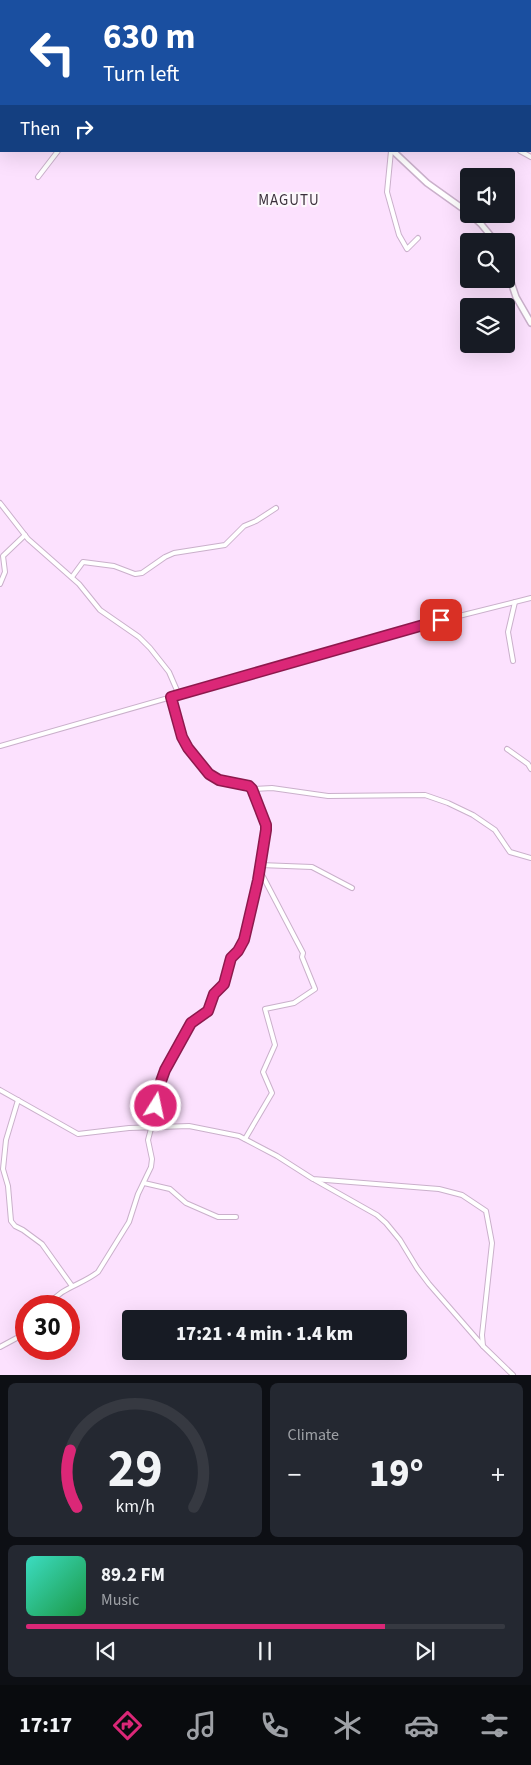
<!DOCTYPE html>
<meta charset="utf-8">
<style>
:root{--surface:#171b24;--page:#242831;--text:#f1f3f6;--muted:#9ea1a6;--line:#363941;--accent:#db2777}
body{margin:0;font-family:"Source Sans 3",sans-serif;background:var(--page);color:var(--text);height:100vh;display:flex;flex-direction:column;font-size:19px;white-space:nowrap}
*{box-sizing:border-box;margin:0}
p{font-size:16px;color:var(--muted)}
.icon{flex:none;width:28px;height:28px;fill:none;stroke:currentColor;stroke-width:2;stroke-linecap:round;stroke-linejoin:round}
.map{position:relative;height:1375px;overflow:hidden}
.panel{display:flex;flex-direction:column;gap:8px;padding:8px;background:#0d0f14;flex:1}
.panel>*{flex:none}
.top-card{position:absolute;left:0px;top:0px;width:531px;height:152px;box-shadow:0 5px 20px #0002;background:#1a4fa0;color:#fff;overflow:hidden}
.buttons{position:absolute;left:460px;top:168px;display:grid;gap:10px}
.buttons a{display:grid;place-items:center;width:55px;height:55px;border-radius:5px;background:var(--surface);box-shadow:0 5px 20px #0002;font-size:25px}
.speed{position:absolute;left:15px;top:1295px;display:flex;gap:10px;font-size:25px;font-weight:700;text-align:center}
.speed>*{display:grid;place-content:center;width:65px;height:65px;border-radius:50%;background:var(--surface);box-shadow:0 5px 20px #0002;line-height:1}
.speed .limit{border:8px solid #d22;background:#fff;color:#111}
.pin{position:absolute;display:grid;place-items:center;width:42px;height:42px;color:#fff;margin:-21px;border-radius:10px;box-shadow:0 2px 8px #0006}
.me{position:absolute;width:55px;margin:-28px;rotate:10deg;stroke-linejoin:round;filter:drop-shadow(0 0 4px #0008)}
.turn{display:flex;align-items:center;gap:18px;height:105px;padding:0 20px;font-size:22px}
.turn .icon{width:65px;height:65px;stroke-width:2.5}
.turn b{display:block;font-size:35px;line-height:42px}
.then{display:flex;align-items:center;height:48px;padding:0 20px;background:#0003;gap:10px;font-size:19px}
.big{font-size:38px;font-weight:800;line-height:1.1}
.panel .card{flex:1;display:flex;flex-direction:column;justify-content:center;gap:8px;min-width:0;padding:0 18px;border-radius:8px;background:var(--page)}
.panel .dial{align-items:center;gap:0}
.dial svg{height:130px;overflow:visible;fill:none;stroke:var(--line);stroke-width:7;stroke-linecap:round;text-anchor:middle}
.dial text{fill:var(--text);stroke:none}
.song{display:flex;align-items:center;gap:15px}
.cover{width:60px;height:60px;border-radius:8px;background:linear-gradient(135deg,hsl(170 70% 55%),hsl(140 70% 35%))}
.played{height:5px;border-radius:2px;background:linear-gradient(90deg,var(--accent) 75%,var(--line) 75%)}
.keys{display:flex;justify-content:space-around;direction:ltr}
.heat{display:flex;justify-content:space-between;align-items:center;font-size:28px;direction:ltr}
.panel .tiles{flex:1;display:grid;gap:8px;grid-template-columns:1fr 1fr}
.card:last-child{grid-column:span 2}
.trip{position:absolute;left:122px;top:1310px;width:285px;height:50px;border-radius:5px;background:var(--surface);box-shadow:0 5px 20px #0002;font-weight:800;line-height:50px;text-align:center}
.tab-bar{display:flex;height:80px;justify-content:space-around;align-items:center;background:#090b0e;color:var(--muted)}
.tab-bar .icon{width:35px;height:35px}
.tab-bar .on{color:var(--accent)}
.tab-bar b{font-size:22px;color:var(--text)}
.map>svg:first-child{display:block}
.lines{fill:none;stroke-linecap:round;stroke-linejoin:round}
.minor-casing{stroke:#cab0cb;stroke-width:6}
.tertiary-casing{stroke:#cab0cb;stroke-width:8}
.minor{stroke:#fff;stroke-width:4}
.tertiary{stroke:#fff;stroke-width:5}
.route-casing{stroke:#8e194d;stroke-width:12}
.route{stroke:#db2777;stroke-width:9}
.labels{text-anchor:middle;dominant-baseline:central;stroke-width:4.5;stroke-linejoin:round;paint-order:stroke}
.quarter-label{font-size:15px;letter-spacing:1px;fill:#3b303c;stroke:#fcf7fc}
</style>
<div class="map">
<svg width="531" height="1375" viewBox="0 0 531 1375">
<rect width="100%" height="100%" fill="#fce1fe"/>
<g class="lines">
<!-- minor casing -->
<g class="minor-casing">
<g id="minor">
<polyline points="63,0 71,1"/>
<polyline points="464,0 466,1"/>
<polyline points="11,1 14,0"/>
<polyline points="323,1 324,0"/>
<polyline points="457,1 458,0"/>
<polyline points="530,3 531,3"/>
<polyline points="0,6 1,6"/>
<polyline points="530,34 531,34"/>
<polyline points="0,70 1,71"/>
<polyline points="391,151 387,192 399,235 407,249 418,238"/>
<polyline points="520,151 531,157"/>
<polyline points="38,177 58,151"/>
<polyline points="0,503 28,539 79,584 100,610 139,637 150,648 169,672 179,695"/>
<polyline points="72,577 83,562 114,566 135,574 142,573 165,557 174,553 225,545 244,526 256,521 276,508"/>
<polyline points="0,584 5,572 3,556 25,535"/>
<polyline points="513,661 508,632 515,602"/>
<polyline points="0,746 423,625 531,598"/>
<polyline points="507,749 528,764 531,769"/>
<polyline points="252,789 272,788 328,796 425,795 448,803 473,815 495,830 510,852 531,858"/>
<polyline points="260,865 312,867 352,888"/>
<polyline points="0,1090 78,1134 129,1128 189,1126 239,1136 277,1156 313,1179 439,1189 462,1195 486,1211 492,1243 482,1335 483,1346 513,1375"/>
<polyline points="18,1100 6,1140 3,1169 8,1186 11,1221 15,1226 23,1230 42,1244 72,1286"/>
<polyline points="245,1139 272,1093 263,1072 275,1045 265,1009 294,1003 315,989 302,957 303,953 259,869"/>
<polyline points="315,1180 377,1215 386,1223 400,1240 417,1268 429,1284 483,1346"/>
<polyline points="144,1183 170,1189 186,1203 218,1217 236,1217"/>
<path d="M47 1306C63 1286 80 1286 98 1272L129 1222 138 1194 151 1167 152 1159 148 1140 157 1106 160 1084 165 1070 191 1023 208 1011 214 994 224 984 231 958 241 947 244 940 257 880 266 825 252 789 249 786 215 779 209 774 188 748 182 737 171 697"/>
<polyline points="0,1347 26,1333"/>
</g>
</g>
<!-- tertiary casing -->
<g class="tertiary-casing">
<g id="tertiary">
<polyline points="268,0 269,1"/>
<polyline points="393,151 427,183 469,213"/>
<polyline points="470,214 481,224 495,241"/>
<polyline points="506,267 516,297 531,323"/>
</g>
</g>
<!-- minor -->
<use href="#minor" class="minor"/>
<!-- tertiary -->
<use href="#tertiary" class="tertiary"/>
</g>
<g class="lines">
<!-- route casing -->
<g class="route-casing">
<polyline id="route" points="156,1106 160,1084 165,1070 191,1023 208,1011 214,994 224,984 231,958 238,951 244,940 258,880 266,830 266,825 252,789 249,786 219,780 209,774 188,748 182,737 171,697 441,620"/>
</g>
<!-- route -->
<use href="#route" class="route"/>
</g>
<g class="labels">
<!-- quarter labels -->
<g class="quarter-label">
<text x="289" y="200">MAGUTU</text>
</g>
</g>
</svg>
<div class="buttons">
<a><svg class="icon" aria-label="sound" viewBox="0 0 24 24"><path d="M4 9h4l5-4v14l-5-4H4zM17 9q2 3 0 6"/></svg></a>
<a><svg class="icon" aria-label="search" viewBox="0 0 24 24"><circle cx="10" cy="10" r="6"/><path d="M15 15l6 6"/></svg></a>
<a><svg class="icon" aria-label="layers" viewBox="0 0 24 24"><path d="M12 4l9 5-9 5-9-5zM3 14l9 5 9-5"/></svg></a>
</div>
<div class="speed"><div class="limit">30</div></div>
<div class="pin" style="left:441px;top:620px;background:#d93025"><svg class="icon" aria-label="arrive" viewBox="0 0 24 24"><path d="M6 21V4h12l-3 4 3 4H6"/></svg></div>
<svg class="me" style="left:156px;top:1106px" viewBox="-20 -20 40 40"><circle r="17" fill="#db2777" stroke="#fff" stroke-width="3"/><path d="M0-11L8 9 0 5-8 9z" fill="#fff"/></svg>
<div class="trip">17:21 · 4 min · 1.4 km</div>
<div class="top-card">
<div class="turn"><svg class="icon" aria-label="left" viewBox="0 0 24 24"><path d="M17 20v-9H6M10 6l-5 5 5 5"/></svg><div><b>630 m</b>Turn left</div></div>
<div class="then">Then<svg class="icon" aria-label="right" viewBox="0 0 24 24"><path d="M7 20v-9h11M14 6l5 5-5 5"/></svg></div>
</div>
</div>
<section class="panel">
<div class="tiles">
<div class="card dial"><svg viewBox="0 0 100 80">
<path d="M14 69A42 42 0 1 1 86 69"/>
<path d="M14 69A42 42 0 0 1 10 34" stroke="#db2777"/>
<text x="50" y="56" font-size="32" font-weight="700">29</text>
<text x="50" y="72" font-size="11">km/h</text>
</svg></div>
<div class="card"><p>Climate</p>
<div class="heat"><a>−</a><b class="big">19°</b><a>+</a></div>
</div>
<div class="card">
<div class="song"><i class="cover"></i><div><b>89.2 FM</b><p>Music</p></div></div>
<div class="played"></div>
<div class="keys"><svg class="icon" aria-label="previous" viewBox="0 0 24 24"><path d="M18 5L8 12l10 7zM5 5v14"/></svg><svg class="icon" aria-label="pause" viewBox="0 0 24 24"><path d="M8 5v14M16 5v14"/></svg><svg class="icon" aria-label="next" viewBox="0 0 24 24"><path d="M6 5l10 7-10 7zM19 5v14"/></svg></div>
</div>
</div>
</section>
<nav class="tab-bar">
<b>17:17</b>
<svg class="icon on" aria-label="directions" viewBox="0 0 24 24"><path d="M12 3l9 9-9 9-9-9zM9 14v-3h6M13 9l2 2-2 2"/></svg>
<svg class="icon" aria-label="music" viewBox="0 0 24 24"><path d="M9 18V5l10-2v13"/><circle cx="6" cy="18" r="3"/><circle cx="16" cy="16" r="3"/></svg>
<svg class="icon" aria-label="phone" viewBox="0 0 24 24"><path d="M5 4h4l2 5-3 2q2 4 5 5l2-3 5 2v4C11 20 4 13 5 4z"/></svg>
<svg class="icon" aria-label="climate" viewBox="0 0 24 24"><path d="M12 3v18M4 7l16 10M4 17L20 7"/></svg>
<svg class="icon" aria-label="car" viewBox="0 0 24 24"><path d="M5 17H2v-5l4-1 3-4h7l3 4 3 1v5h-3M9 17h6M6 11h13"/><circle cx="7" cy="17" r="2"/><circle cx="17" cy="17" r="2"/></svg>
<svg class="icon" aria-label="filters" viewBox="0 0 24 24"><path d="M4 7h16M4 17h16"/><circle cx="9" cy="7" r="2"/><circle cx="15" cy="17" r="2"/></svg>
</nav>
